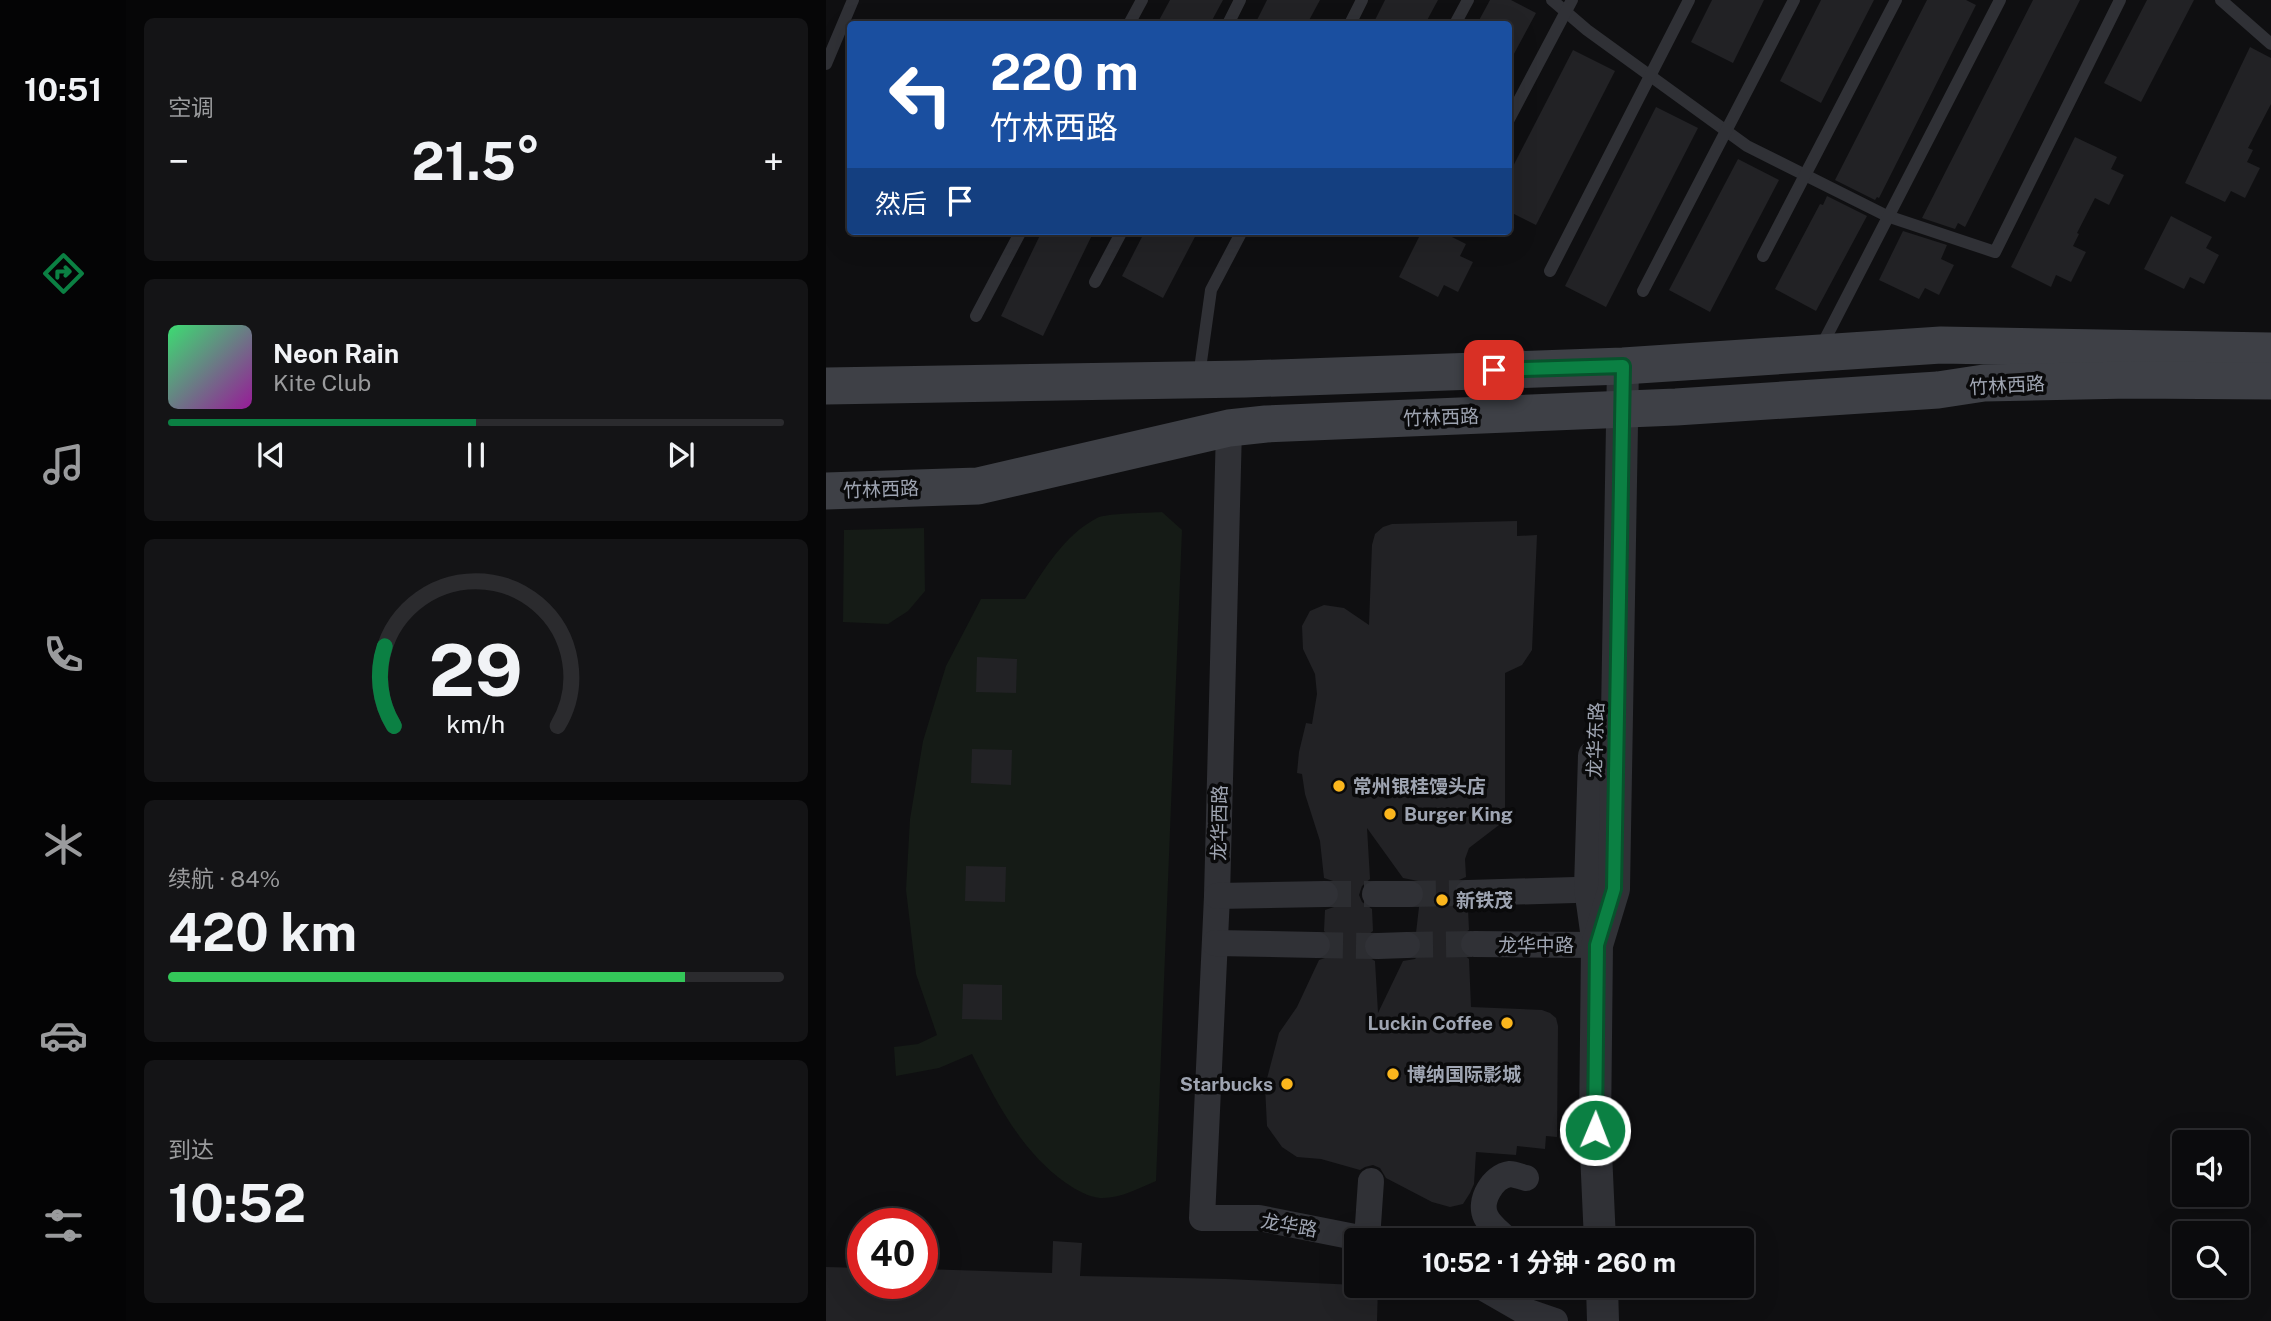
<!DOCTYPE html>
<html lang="zh">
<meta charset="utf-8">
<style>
:root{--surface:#0b0b0d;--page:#141416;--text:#f1f3f6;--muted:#9a9b9d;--line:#2b2b2e;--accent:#0b8043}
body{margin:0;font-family:"Public Sans","Noto Sans SC",sans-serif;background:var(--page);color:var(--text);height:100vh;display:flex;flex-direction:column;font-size:26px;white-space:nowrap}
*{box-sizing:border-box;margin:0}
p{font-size:23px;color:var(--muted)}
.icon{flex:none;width:38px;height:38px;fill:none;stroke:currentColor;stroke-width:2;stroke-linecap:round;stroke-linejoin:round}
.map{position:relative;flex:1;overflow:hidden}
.drawer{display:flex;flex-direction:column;gap:18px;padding:18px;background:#060607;width:700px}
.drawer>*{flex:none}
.banner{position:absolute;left:21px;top:21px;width:665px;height:214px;border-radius:7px;box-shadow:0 7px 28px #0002,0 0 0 2px var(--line);background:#1a4fa0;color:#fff;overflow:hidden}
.tools{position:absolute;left:1346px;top:1130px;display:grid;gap:14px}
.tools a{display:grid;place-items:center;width:77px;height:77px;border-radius:7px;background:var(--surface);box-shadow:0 7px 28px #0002,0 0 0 2px var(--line);font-size:35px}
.speed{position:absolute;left:21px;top:1208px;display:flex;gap:14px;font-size:35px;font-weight:700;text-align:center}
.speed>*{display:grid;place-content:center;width:91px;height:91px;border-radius:50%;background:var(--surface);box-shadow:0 7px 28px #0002,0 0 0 2px var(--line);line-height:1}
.speed .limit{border:10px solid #d22;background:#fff;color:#111}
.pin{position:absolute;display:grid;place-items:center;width:60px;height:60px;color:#fff;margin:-30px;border-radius:14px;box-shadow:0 4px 10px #0006}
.me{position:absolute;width:77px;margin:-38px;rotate:1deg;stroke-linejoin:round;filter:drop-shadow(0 0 5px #0008)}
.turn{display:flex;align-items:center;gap:24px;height:147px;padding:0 28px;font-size:32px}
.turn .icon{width:91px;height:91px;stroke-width:2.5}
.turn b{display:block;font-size:49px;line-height:60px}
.then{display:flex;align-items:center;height:66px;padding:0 28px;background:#0003;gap:14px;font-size:26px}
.big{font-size:52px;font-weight:700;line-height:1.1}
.drawer .tile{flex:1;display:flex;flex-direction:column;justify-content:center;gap:10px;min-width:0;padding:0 24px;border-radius:10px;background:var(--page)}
.drawer .dial{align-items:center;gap:0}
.dial svg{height:182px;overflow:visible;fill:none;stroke:var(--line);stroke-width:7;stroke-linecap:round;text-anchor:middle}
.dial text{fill:var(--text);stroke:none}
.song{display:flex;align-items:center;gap:21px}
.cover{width:84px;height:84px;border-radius:10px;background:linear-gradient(135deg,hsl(140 70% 55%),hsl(300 70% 35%))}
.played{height:7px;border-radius:4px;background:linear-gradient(90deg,var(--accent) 50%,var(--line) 50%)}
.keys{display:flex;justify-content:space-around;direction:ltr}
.heat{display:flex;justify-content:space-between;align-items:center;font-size:38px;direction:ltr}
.charge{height:10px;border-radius:5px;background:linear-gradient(90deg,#34c759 84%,var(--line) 0)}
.trip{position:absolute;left:518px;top:1228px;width:410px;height:70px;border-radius:7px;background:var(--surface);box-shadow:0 7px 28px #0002,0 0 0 2px var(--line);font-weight:700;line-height:70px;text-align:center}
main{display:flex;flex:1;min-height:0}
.dock{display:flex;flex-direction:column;width:126px;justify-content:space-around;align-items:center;background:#040405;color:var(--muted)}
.dock .icon{width:49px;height:49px}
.dock .active{color:var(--accent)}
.dock b{font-size:32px;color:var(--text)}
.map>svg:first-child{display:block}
.green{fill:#151b16}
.building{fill:#222225;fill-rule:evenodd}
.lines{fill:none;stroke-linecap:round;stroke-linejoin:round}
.minor-tunnel{stroke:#2c2d31;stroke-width:26;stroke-dasharray:26 13;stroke-linecap:butt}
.service{stroke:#303136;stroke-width:12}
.minor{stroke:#303136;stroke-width:26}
.tertiary{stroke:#303136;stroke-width:32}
.secondary{stroke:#3e4046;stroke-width:37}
.route-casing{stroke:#07532c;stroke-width:18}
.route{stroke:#0b8043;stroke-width:12}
.poi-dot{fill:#fbb61d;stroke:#0a0a0b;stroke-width:2.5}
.labels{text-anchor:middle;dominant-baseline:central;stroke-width:7;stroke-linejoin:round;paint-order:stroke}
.street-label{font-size:19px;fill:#9fa5b2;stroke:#0a0a0b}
.poi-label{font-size:19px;font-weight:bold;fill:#9fa5b2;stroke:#0a0a0b;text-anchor:start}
</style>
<main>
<nav class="dock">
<b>10:51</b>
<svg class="icon active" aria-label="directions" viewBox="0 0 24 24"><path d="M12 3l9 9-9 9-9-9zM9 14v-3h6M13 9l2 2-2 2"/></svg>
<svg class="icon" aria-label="music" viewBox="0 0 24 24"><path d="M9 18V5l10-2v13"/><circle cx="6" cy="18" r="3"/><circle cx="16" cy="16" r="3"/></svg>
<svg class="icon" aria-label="phone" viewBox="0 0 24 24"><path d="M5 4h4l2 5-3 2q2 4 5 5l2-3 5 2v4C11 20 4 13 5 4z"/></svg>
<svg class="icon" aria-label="climate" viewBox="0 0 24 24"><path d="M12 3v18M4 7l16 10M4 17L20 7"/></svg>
<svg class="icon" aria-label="car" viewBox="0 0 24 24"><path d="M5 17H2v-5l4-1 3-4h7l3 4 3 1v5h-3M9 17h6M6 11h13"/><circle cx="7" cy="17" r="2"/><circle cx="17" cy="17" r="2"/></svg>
<svg class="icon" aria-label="filters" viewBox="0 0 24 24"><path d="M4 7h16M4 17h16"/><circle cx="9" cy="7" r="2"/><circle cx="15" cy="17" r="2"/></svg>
</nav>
<section class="drawer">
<div class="tile"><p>空调</p>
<div class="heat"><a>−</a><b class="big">21.5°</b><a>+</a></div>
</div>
<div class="tile">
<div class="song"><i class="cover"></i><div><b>Neon Rain</b><p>Kite Club</p></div></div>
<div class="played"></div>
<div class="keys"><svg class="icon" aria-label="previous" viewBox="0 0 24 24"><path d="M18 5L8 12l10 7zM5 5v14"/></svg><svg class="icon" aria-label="pause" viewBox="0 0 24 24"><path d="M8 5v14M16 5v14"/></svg><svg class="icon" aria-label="next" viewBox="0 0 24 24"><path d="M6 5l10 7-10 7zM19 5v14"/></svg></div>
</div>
<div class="tile dial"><svg viewBox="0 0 100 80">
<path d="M14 69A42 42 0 1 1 86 69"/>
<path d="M14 69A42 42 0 0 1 10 34" stroke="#0b8043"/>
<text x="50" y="56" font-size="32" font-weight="700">29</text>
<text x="50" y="72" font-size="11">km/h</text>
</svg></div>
<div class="tile"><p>续航 · 84%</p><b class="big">420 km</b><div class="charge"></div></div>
<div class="tile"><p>到达</p><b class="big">10:52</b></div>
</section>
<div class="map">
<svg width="1445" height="1321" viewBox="0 0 1445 1321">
<rect width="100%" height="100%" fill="#0f0f11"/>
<!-- green -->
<g class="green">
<path d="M336 512 356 530 330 1181C313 1188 294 1199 274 1198 263 1197 250 1190 240 1183 195 1151 171 1103 146 1054L113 1068 70 1076 68 1047 92 1044 111 1035 90 974 80 890 84 819 97 741 120 666 155 599H199C218 570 238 535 271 518 281 513 322 513 336 512Z"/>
<polygon points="98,528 99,591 82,611 62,624 17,622 18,530"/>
</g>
<!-- building -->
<g class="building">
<polygon points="344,0 397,0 384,24 331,24"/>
<polygon points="441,0 494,0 481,24 429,24"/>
<polygon points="559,0 612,0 599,24 547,24"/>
<polygon points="664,0 685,0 710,13 682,65 682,24 651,24"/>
<polygon points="886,0 938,0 907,63 865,42"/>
<polygon points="995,0 1048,0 995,103 954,81"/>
<polygon points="1101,0 1140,0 1150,5 1053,198 1051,197 1049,200 1009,180"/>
<polygon points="1207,0 1254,0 1139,227 1132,223 1129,229 1096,218"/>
<polygon points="1321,0 1368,0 1315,102 1278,83"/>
<polygon points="1424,47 1445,58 1445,104 1422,148 1427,150 1421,162 1434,168 1419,198 1405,191 1399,202 1359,183"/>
<polygon points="747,50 789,71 710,225 682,211 682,176"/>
<polygon points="830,107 872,128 780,307 739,286"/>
<polygon points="1249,137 1291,157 1285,169 1298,175 1283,205 1269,198 1251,233 1253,234 1247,246 1260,252 1245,282 1230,275 1225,287 1185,267"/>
<polygon points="912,159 953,180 884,312 843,290"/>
<polygon points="1001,196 1041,216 990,311 949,289 994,204 997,205"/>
<polygon points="1345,216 1386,237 1380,248 1393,255 1378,284 1364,277 1358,289 1318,269"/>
<polygon points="216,231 268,231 217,336 175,316"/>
<polygon points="319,231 372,231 337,298 296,276"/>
<polygon points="596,231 614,231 640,244 634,256 647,262 632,292 618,285 612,297 573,277"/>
<polygon points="1077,231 1121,245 1115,259 1128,265 1113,295 1099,288 1093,299 1053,280"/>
<path d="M691 521V536L711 535 706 650 696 665 679 673V811L673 825 643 848 639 859 640 877 633 880 629 885 626 894 628 901 634 906 642 909 643 930 635 935 632 945 635 952 643 959 645 1007 716 1010 724 1013 730 1018 732 1026 731 1137 720 1136 719 1149 691 1146 690 1155 650 1152 648 1184 644 1193 637 1204 624 1207 606 1202 560 1178 554 1168 547 1165 539 1167 534 1170 495 1159 471 1157 456 1147 441 1126 439 1086 453 1033 471 1007 493 960 499 958 505 953 507 945 505 938 498 931 499 910 508 907 512 902 515 894 513 886 507 881 498 878 494 841 479 794 476 774 471 773 473 752 480 723 486 724 491 694 489 674 477 649 476 626 484 611 498 605 518 608 543 625 546 545 549 534 557 527 566 524ZM541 828 577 878 592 881 598 887 600 893 598 901 593 907 590 933 597 944 595 952 589 959 577 961 552 1013 549 961 539 955 536 947 538 938 547 931 546 909 536 902 533 895 536 886 544 879Z"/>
<polygon points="151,657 191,659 190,693 150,692"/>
<polygon points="146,749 186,750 185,785 145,783"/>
<polygon points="140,866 180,867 179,902 139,901"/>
<polygon points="137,984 176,985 176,1020 136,1019"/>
<polygon points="227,1241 256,1243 254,1276 400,1279 552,1286 551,1321 0,1321 0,1267 37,1268 37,1283 96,1283 96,1269 226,1273"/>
</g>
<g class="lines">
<!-- minor-tunnel -->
<g class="minor-tunnel">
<polyline points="499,894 549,894"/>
<polyline points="584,894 642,893"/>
<polyline points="491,945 552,946"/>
<polyline points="581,945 648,944"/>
</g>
<!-- service -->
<g class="service">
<polyline points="726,0 761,30 921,146 1061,216 1169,252 1294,0"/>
<polyline points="1395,0 1445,44"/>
<polyline points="303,24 316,0"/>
<polyline points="402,24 414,0"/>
<polyline points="524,24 536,0"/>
<polyline points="629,24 642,0"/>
<polyline points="0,64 27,0"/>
<polyline points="682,121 746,0"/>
<polyline points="937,256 1070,0"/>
<polyline points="724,271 863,0"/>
<polyline points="269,282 296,231"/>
<polyline points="817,291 968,0"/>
<polyline points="150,316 195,231"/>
<polyline points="995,347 1174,0"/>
<polyline points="373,376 385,290 416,231"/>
</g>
<!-- minor -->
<g class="minor">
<polyline points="403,428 391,896 376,1218 433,1218 549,1241"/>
<polyline points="642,893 783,889"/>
<polyline points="549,894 584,894"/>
<polyline points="391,896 499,894"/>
<polyline points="389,943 491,945"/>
<polyline points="648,944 771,945"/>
<polyline points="552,946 581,945"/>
<polyline points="541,1239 545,1181"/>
<path d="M682 1241C675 1233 665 1227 660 1217 652 1201 667 1176 684 1174 689 1174 695 1177 700 1178"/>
<polyline points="654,1286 694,1309 729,1321"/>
</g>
<!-- tertiary -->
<g class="tertiary">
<polyline points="768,756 764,888 770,931"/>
<polyline points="774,1241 769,1130 771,945 788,889 797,366"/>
<polyline points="776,1286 777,1321"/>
</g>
<!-- secondary -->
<g class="secondary">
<polyline points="0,386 419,379 797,366 1115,345 1445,351"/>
<polyline points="0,491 152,486 403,428 440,424 850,407 1112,390 1158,383 1304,380 1445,381"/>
</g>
</g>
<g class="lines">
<!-- route casing -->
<g class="route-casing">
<polyline id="route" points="668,370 797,366 788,889 771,945 769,1130"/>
</g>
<!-- route -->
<use href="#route" class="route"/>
</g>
<!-- markers -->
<g class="poi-dot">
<circle cx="513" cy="786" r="7"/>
<circle cx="564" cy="814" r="7"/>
<circle cx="616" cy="900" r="7"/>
<circle cx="681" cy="1023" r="7"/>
<circle cx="567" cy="1074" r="7"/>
<circle cx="461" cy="1084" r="7"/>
</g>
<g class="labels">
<!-- street labels -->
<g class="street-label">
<text transform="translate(1181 385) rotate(-3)">竹林西路</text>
<text transform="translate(615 417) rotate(-2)">竹林西路</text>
<text transform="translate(55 489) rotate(-2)">竹林西路</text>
<text transform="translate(769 740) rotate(-88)">龙华东路</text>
<text transform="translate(393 823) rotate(-89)">龙华西路</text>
<text x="710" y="945">龙华中路</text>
<text transform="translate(463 1225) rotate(10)">龙华路</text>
</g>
<!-- poi labels -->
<g class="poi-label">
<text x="527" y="786">常州银桂馒头店</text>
<text x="578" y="814">Burger King</text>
<text x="630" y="900">新铁茂</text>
<text x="667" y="1023" text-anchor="end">Luckin Coffee</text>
<text x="581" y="1074">博纳国际影城</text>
<text x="447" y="1084" text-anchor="end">Starbucks</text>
</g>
</g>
</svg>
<div class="tools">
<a><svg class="icon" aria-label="sound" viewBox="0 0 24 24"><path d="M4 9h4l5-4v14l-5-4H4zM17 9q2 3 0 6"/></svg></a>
<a><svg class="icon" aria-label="search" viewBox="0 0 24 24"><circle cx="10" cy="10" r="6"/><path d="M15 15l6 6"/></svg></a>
</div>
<div class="speed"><div class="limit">40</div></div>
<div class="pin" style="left:668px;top:370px;background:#d93025"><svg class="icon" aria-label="arrive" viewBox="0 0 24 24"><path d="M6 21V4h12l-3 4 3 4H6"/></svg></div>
<svg class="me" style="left:769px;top:1130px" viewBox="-20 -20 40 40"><circle r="17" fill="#0b8043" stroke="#fff" stroke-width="3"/><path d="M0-11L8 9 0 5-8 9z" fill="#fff"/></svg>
<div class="trip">10:52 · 1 分钟 · 260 m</div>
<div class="banner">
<div class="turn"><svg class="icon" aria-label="left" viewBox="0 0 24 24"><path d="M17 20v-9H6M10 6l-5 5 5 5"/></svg><div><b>220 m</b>竹林西路</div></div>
<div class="then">然后<svg class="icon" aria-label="arrive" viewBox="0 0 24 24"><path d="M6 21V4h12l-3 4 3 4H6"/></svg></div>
</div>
</div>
</main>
